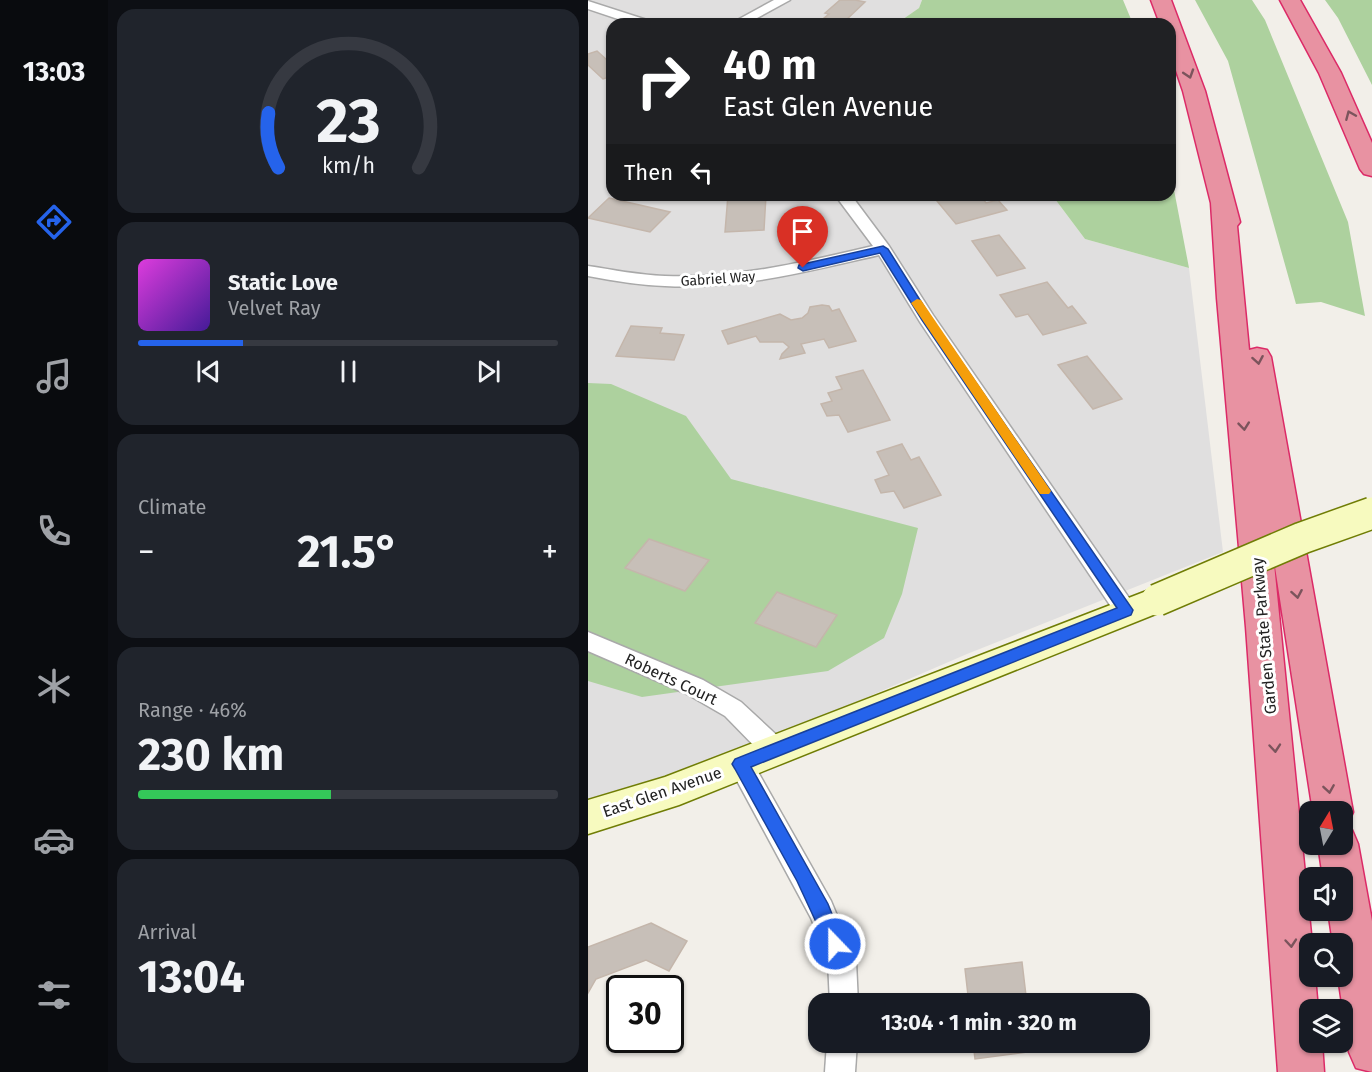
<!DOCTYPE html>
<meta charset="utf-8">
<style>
:root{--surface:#171b24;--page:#20242c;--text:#f1f3f6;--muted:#9ea1a6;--line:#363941;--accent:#2563eb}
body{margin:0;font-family:"Fira Sans",sans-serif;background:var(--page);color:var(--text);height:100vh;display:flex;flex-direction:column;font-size:22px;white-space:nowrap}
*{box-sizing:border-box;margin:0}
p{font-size:20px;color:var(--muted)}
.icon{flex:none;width:33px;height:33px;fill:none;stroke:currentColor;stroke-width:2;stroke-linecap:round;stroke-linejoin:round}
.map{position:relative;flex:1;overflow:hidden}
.sheet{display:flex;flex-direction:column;gap:9px;padding:9px;background:#0d0f14;width:480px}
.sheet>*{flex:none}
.top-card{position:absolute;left:18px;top:18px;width:570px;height:183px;border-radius:18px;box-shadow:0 2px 4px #0004;background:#202124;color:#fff;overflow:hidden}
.needle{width:39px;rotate:10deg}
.buttons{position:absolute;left:711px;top:801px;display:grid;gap:12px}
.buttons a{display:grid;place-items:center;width:54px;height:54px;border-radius:12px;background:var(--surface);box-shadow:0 2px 4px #0004;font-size:30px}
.speed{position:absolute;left:18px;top:975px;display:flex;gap:12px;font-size:30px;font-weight:700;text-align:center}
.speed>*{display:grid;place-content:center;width:78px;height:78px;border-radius:50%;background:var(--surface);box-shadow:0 2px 4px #0004;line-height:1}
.speed .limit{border:3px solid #111;border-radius:9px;background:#fff;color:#111}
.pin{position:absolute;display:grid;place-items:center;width:51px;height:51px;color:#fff;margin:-62px -26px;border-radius:50% 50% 50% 0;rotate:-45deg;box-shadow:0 0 6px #0007}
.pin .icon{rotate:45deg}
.me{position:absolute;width:66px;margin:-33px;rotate:338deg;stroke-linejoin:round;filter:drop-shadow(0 0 4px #0008)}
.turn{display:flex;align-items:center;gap:21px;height:126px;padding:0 18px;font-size:27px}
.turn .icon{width:78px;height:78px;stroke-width:2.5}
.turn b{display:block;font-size:42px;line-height:51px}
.then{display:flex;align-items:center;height:57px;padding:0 18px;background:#0003;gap:12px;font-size:22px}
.big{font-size:45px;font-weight:700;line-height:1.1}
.sheet .widget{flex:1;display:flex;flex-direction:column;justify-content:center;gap:9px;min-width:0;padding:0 21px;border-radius:18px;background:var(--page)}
.sheet .dial{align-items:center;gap:0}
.dial svg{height:156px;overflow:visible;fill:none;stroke:var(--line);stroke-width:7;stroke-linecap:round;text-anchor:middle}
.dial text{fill:var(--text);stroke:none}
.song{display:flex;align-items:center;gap:18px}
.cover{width:72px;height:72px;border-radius:9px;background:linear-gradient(135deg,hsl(300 70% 55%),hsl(260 70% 35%))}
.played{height:6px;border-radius:3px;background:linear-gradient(90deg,var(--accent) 25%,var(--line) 25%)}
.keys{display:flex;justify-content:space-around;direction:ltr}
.heat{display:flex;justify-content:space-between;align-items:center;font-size:33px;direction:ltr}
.charge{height:9px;border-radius:4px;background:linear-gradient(90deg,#34c759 46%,var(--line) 0)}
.trip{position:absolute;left:220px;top:993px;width:342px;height:60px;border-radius:18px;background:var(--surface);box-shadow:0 2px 4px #0004;font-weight:700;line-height:60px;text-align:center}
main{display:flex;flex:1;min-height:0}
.dock{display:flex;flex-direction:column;width:108px;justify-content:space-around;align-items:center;background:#090b0e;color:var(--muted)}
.dock .icon{width:42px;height:42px}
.dock .active{color:var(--accent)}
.dock b{font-size:27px;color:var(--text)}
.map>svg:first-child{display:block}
.residential{fill:#e0dfdf}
.forest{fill:#add19e}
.building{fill:#c7bfb8;stroke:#c4b6ab;stroke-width:1.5}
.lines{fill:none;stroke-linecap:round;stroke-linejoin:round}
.street-casing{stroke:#a9a9a9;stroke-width:3}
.secondary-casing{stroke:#707d05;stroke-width:3}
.highway-casing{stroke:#dc2a67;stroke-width:3}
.street{fill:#fff;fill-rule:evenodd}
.secondary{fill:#f7fabf;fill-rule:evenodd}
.highway{fill:#e892a2;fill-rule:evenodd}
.secondary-bridge-casing{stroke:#707d05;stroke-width:34;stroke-linecap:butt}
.secondary-bridge{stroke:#f7fabf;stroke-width:31}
.oneway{stroke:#7b545c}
.route{fill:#2563eb;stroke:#184099;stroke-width:1.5}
.slow{fill:#f59e0b}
.labels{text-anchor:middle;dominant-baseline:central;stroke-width:6;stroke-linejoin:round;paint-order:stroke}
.far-street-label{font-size:14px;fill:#222;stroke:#fff}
.street-label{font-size:16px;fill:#222;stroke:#fff}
</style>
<main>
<nav class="dock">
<b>13:03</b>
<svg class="icon active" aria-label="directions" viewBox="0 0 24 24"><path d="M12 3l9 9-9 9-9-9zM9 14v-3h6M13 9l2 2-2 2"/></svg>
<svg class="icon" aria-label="music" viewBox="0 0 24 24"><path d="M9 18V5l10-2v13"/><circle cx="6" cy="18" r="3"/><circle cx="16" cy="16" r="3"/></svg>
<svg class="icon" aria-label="phone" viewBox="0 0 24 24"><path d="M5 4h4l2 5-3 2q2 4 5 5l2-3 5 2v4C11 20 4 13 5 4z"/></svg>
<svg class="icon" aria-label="climate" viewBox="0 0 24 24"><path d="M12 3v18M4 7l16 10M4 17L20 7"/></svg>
<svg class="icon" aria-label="car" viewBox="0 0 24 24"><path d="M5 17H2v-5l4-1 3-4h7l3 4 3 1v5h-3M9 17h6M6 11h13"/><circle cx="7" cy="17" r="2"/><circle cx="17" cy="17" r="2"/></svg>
<svg class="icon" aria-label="filters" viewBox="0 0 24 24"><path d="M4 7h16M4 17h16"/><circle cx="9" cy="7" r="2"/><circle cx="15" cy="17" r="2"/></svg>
</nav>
<section class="sheet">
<div class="widget dial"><svg viewBox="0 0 100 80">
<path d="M14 69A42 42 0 1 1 86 69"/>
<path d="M14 69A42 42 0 0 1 9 41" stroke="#2563eb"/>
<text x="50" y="56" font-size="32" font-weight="700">23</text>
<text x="50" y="72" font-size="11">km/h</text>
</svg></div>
<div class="widget">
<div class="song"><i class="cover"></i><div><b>Static Love</b><p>Velvet Ray</p></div></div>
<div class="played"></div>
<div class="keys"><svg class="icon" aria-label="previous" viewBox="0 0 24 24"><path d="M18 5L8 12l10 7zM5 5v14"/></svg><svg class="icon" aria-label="pause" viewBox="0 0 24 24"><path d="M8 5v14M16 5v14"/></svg><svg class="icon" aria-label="next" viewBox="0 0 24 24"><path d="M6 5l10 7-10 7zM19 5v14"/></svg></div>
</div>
<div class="widget"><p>Climate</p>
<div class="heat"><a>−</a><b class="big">21.5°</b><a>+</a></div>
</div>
<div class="widget"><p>Range · 46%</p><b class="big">230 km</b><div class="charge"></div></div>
<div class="widget"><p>Arrival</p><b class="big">13:04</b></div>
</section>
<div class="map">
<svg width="784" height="1072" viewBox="0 0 784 1072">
<rect width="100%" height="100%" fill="#f2efe9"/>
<!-- residential -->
<polygon class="residential" points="0,0 334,0 331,8 308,24 24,24 24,195 464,195 497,239 601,268 635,552 379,654 124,764 0,810"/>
<!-- forest -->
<g class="forest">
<polygon points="334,0 535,0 545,24 308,24 331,8"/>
<polygon points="607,0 664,0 677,20 760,222 777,316 733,302 708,304 640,61"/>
<polygon points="737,0 784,0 784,85 750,18"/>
<polygon points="582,169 601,268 497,239 464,195 582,195"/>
<polygon points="0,383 23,384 98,416 143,479 330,528 314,594 296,638 240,671 54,697 0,681"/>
</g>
<!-- building -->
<g class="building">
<polygon points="252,0 267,0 277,2 256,22 236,18 241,14 237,13"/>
<polygon points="9,51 19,60 24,58 24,76 15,79 0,65 0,54"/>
<polygon points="140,195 178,195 176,230 137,232"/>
<polygon points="344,195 398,195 400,198 395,199 398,203 410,200 419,210 368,224"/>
<polygon points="21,198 82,212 62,232 0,218"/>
<polygon points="411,235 437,268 409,276 384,241"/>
<polygon points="459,282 480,308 484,306 498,323 455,335 440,314 428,317 412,295"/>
<polygon points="234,305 241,306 244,311 251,309 268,341 241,348 236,339 213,344 217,353 192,359 194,354 201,347 195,342 172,342 168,336 140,344 134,331 192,314 203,320 214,318 220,313 222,307"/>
<polygon points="43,326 74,328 72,333 96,335 86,360 28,356"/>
<polygon points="499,356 534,399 505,409 470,365"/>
<polygon points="275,370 302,420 260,432 251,415 239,416 233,404 244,401 240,393 254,389 248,377"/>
<polygon points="314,444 323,460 331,457 353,495 316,508 306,491 293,493 287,480 301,475 289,452"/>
<polygon points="61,539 121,560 97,591 37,568"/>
<polygon points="189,592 249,615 228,647 167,623"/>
<polygon points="63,923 99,941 81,971 58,960 8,979 0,993 0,947"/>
<polygon points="434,962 439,1004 381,1004 377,969"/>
<polygon points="385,1042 445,1042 446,1051 387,1059"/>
</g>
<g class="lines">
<!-- street casing -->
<g class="street-casing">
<g id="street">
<polygon points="186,0 202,0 158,24 142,24"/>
<polygon points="0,1 62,21 64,24 45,24 0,9"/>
<path d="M247 195H263L301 246 345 315 546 605 549 611 546 617 538 620 530 617 332 322 291 255C221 271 150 290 77 286 51 285 26 281 0 276V266C26 270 51 275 77 276 147 279 217 262 285 246Z"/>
<polygon points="0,632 115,680 153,702 195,741 198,749 195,757 186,760 177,757 137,716 99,694 0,651"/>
<polygon points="152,753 161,756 243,901 268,961 270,1004 242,1004 240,961 223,918 140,764 143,756"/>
<polygon points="239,1042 269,1042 267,1072 237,1072"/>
</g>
</g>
<!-- secondary casing -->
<g class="secondary-casing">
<polygon id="secondary" points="569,587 580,591 585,600 580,609 91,805 0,834 0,800 77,777"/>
</g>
<!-- highway casing -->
<g class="highway-casing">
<g id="highway">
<polygon points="563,0 583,0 617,91 652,222 649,226 661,350 669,348 679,350 683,357 765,812 759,825 755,827 764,830 770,844 784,921 784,1072 768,1068 761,1052 750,976 754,976 754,944 745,944 740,910 754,910 754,878 735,878 730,844 754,844 754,812 725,812 685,554 724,944 722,944 722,976 727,976 730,1010 722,1010 722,1042 734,1042 736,1072 690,1072 658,627 629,298 623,203 595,91 582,53 582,24 572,24"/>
<polygon points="692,0 712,0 753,73 784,143 784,176 776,174 772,169 731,73"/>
</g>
</g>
<!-- street -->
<use href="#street" class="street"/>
<!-- secondary -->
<use href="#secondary" class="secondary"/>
<!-- highway -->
<use href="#highway" class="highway"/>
<!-- secondary-bridge casing -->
<g class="secondary-bridge-casing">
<polyline id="secondary-bridge" points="569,600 714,538 784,513"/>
</g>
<!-- secondary-bridge -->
<use href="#secondary-bridge" class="secondary-bridge"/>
</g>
<!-- one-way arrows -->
<defs><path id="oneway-chevron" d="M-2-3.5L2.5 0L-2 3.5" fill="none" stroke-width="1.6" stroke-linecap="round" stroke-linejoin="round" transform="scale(1.5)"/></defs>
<g class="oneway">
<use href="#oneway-chevron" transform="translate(601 74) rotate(72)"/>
<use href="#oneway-chevron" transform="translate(762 115) rotate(-113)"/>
<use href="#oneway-chevron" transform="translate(670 360) rotate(80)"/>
<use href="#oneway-chevron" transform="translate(656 426) rotate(84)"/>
<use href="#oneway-chevron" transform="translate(709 594) rotate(80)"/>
<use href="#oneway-chevron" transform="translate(687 748) rotate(85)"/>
<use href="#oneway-chevron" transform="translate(741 789) rotate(81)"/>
<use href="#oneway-chevron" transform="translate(703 943) rotate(85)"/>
</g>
<!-- route -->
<polygon class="route" points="295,246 300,249 342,316 545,610 543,615 163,767 240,904 256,944 254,950 247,953 241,950 209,881 147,769 144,764 147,759 529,608 334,320 292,253 215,271 210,268 211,265"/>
<!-- slow -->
<polygon class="slow" points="329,299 333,300 461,488 463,491 461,494 452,494 323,303"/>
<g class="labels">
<!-- far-street labels -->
<g class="far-street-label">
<text transform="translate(130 279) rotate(-4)">Gabriel Way</text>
</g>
<!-- street labels -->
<g class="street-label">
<text transform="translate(676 636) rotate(-95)">Garden State Parkway</text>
<text transform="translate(83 679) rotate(25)">Roberts Court</text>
<text transform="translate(74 792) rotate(-19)">East Glen Avenue</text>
</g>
</g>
</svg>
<div class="buttons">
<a><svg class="needle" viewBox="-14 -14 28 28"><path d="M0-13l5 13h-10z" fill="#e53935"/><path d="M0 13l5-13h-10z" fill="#9ea1a6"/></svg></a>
<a><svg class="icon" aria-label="sound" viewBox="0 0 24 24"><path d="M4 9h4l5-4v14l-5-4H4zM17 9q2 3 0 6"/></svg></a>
<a><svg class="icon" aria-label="search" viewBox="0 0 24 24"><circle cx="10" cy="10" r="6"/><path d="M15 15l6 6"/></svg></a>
<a><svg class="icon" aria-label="layers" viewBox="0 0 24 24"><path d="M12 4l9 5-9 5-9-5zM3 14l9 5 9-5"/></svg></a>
</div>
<div class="speed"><div class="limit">30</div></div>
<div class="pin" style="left:215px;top:268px;background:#d93025"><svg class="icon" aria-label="arrive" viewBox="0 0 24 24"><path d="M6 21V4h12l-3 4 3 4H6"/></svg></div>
<svg class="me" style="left:247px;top:944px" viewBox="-20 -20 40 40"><circle r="17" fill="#2563eb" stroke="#fff" stroke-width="3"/><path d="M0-11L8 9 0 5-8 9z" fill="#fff"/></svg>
<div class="trip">13:04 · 1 min · 320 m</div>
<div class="top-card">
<div class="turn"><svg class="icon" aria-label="right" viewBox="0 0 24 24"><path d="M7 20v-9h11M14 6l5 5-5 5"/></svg><div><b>40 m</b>East Glen Avenue</div></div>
<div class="then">Then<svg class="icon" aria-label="left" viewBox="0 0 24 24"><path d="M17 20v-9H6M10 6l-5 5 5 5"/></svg></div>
</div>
</div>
</main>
